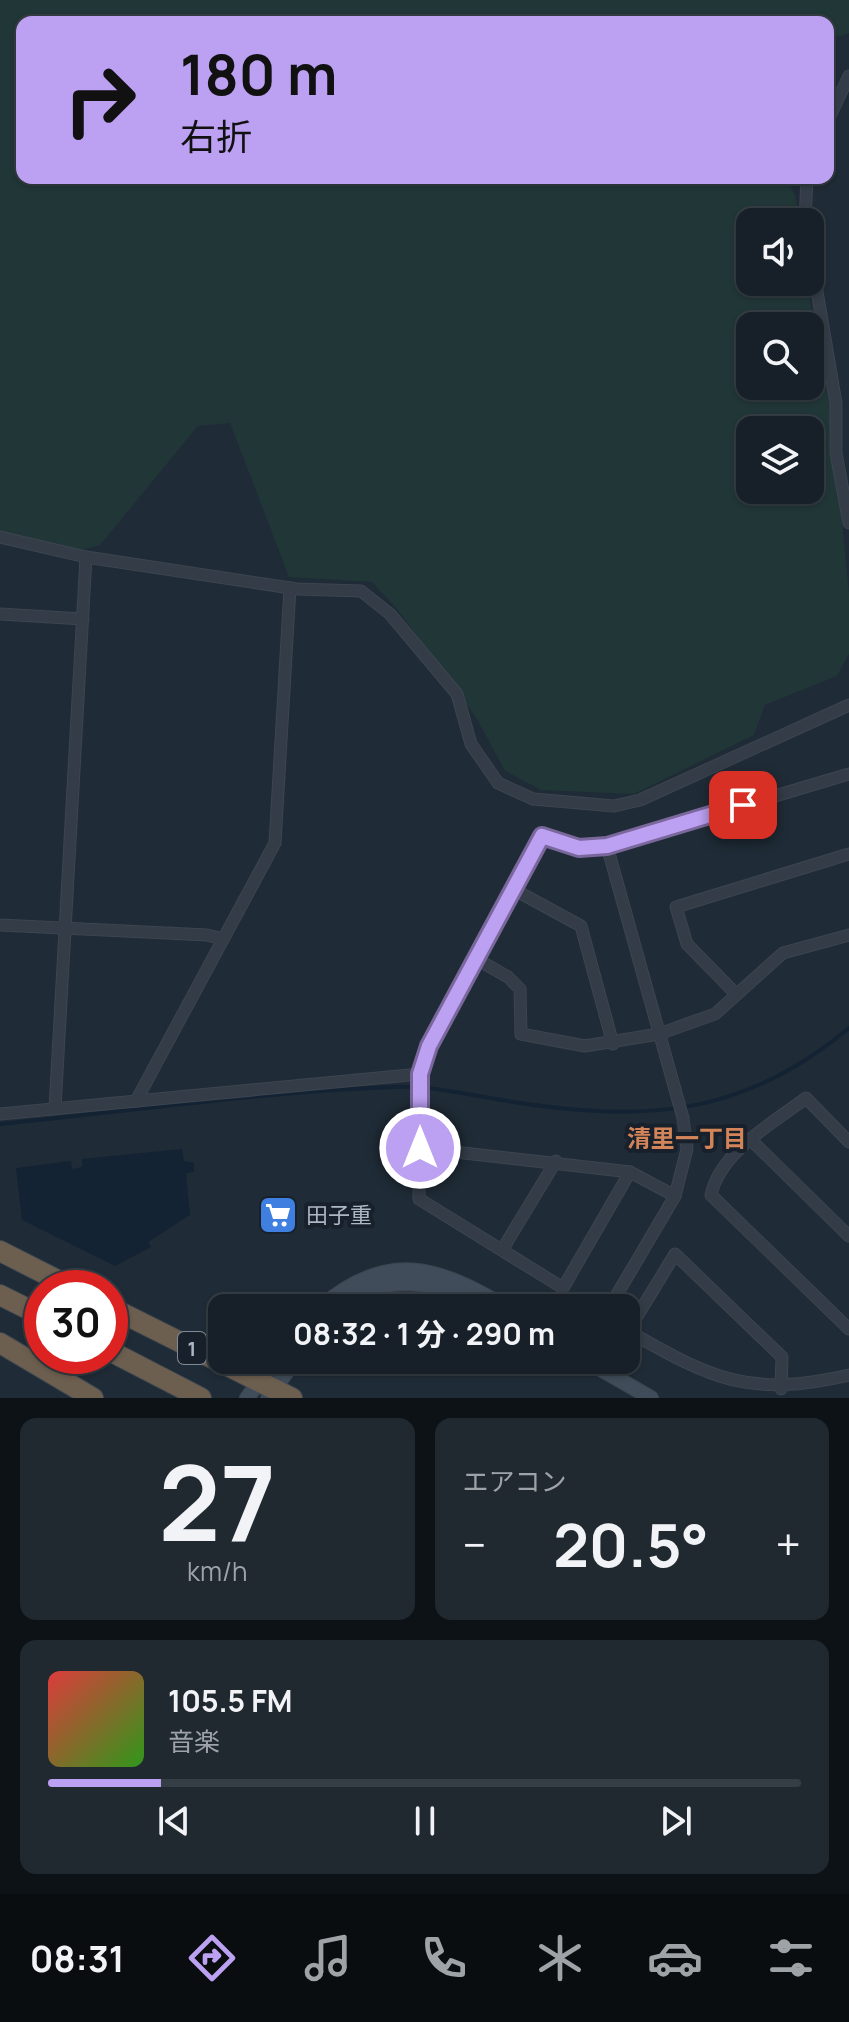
<!DOCTYPE html>
<html lang="ja">
<meta charset="utf-8">
<style>
:root{--surface:#172028;--page:#202830;--text:#f1f3f6;--muted:#9ea3a8;--line:#363e45;--accent:#bca0f2}
body{margin:0;font-family:Manrope,"Noto Sans JP",sans-serif;background:var(--page);color:var(--text);height:100vh;display:flex;flex-direction:column;font-size:30px;white-space:nowrap}
*{box-sizing:border-box;margin:0}
p{font-size:26px;color:var(--muted)}
.icon{flex:none;width:44px;height:44px;fill:none;stroke:currentColor;stroke-width:2;stroke-linecap:round;stroke-linejoin:round}
.map{position:relative;height:1398px;overflow:hidden}
.details{display:flex;flex-direction:column;gap:20px;padding:20px;background:#0d1216;flex:1}
.details>*{flex:none}
.hud{position:absolute;left:16px;top:16px;width:818px;height:168px;border-radius:16px;box-shadow:0 2px 6px #0004,0 0 0 2px var(--line);background:#bca0f2;color:#111;overflow:hidden}
.tools{position:absolute;left:736px;top:208px;display:grid;gap:16px}
.tools a{display:grid;place-items:center;width:88px;height:88px;border-radius:16px;background:var(--surface);box-shadow:0 2px 6px #0004,0 0 0 2px var(--line);font-size:40px}
.speed{position:absolute;left:24px;top:1270px;display:flex;gap:16px;font-size:40px;font-weight:700;text-align:center}
.speed>*{display:grid;place-content:center;width:104px;height:104px;border-radius:50%;background:var(--surface);box-shadow:0 2px 6px #0004,0 0 0 2px var(--line);line-height:1}
.speed .limit{border:12px solid #d22;background:#fff;color:#111}
.pin{position:absolute;display:grid;place-items:center;width:68px;height:68px;color:#fff;margin:-34px;border-radius:16px;box-shadow:0 4px 12px #0006}
.me{position:absolute;width:88px;margin:-44px;rotate:0deg;stroke-linejoin:round;filter:drop-shadow(0 0 6px #0008)}
.turn{display:flex;align-items:center;gap:28px;height:168px;padding:0 32px;font-size:36px}
.turn .icon{width:104px;height:104px;stroke-width:2.5}
.turn b{display:block;font-size:56px;line-height:68px}
.big{font-size:60px;font-weight:700;line-height:1.1}
.details .card{flex:1;display:flex;flex-direction:column;justify-content:center;gap:12px;min-width:0;padding:0 28px;border-radius:16px;background:var(--page)}
.details .dial{align-items:center;gap:0}
.dial b{font-size:104px;line-height:1}
.song{display:flex;align-items:center;gap:24px}
.cover{width:96px;height:96px;border-radius:12px;background:linear-gradient(135deg,hsl(0 70% 55%),hsl(110 70% 35%))}
.played{height:8px;border-radius:4px;background:linear-gradient(90deg,var(--accent) 15%,var(--line) 15%)}
.keys{display:flex;justify-content:space-around;direction:ltr}
.heat{display:flex;justify-content:space-between;align-items:center;font-size:44px;direction:ltr}
.details .tiles{flex:1;display:grid;gap:20px;grid-template-columns:1fr 1fr}
.card:last-child{grid-column:span 2}
.trip{position:absolute;left:208px;top:1294px;width:432px;height:80px;border-radius:16px;background:var(--surface);box-shadow:0 2px 6px #0004,0 0 0 2px var(--line);font-weight:700;line-height:80px;text-align:center}
.tab-bar{display:flex;height:128px;justify-content:space-around;align-items:center;background:#090d10;color:var(--muted)}
.tab-bar .icon{width:56px;height:56px}
.tab-bar .active{color:var(--accent)}
.tab-bar b{font-size:36px;color:var(--text)}
.map>svg:first-child{display:block}
.green{fill:#213637;fill-rule:evenodd}
.water{fill:#132333}
.lines{fill:none;stroke-linecap:round;stroke-linejoin:round}
.stream{stroke:#132333;stroke-width:4}
.street-casing{stroke:#3c4550;stroke-width:13}
.secondary-casing{stroke:#3c4550;stroke-width:16}
.highway-casing{stroke:#3d4751;stroke-width:22}
.street{stroke:#333c47;stroke-width:11}
.secondary{stroke:#414c5a;stroke-width:14}
.highway{stroke:#6d5f4f;stroke-width:20}
.route-casing{stroke:#7a689d;stroke-width:20}
.route{stroke:#bca0f2;stroke-width:14}
.labels{text-anchor:middle;dominant-baseline:central;stroke-width:8;stroke-linejoin:round;paint-order:stroke}
.shield{fill:#18212b;stroke:#808a96;stroke-width:2}
.shield-label{font-size:20px;font-weight:bold;fill:#acb7c4}
.poi-label{font-size:22px;fill:#acb7c4;stroke:#18212b;text-anchor:start}
.neighbourhood-label{font-size:24px;font-weight:bold;fill:#d38459;stroke:#18212b}
</style>
<div class="map">
<svg width="849" height="1398" viewBox="0 0 849 1398">
<rect width="100%" height="100%" fill="#1f2b36"/>
<!-- green -->
<path class="green" d="M0 0H849V33L828 40V22H22V178H786L795 195 800 222H750V282H806L830 397 849 593V654L837 676 765 705 754 735 634 794 541 790 505 771 477 719 397 609 372 582 289 577 230 423 198 426 100 545 82 550 0 533ZM750 326H810V386H750ZM750 430H810V490H750Z"/>
<!-- water -->
<polygon class="water" points="182,1149 184,1161 194,1163 194,1172 186,1173 190,1215 148,1242 151,1247 115,1266 22,1220 16,1168 71,1161 72,1169 82,1167 82,1159"/>
<g class="lines">
<!-- stream -->
<path class="stream" d="M0 1124C130 1111 262 1092 393 1087 432 1085 474 1096 513 1102 645 1122 743 1117 849 1028"/>
<!-- street casing -->
<g class="street-casing">
<g id="street">
<polyline points="828,120 849,76"/>
<polyline points="805,222 807,178"/>
<polyline points="810,250 836,403 836,453 849,523"/>
<polyline points="0,537 86,557 297,589 361,591 390,614 457,694 471,744 498,783 533,799 614,806 640,800 849,705"/>
<polyline points="0,614 83,619"/>
<polyline points="607,846 683,1118 687,1149 675,1196 609,1308"/>
<polyline points="513,889 581,926 613,1044"/>
<polyline points="0,925 207,935 223,939"/>
<polyline points="475,958 508,977 520,989 521,1034 585,1046 659,1034 715,1014 783,953 849,935"/>
<polyline points="736,994 687,944 676,907 849,854"/>
<polyline points="136,1101 275,843 290,588"/>
<polyline points="55,1108 86,557"/>
<polyline points="0,1114 420,1074"/>
<polyline points="751,1140 849,1236"/>
<path d="M849 1142 806 1098C773 1123 720 1152 711 1195L849 1329"/>
<polyline points="420,1148 630,1172 675,1196"/>
<polyline points="630,1172 563,1288 419,1199 420,1074 429,1046 542,836 579,848 607,846 849,774"/>
<polyline points="502,1250 556,1161"/>
<path d="M781 1389 782 1357 675 1254 628 1331C712 1379 749 1398 849 1375"/>
</g>
</g>
<!-- secondary casing -->
<g class="secondary-casing">
<g id="secondary">
<path d="M320 1308C387 1250 437 1266 507 1308"/>
<path d="M339 1308C381 1269 442 1282 487 1308"/>
<polyline points="585,1360 651,1398"/>
<polyline points="247,1398 276,1360"/>
<polyline points="268,1398 295,1360"/>
</g>
</g>
<!-- highway casing -->
<g class="highway-casing">
<g id="highway">
<polyline points="0,1251 73,1288"/>
<polyline points="0,1295 42,1316"/>
<polyline points="110,1307 292,1398"/>
<polyline points="0,1343 93,1398"/>
<polyline points="110,1351 201,1398"/>
</g>
</g>
<!-- street -->
<use href="#street" class="street"/>
<!-- secondary -->
<use href="#secondary" class="secondary"/>
<!-- highway -->
<use href="#highway" class="highway"/>
</g>
<g class="lines">
<!-- route casing -->
<g class="route-casing">
<polyline id="route" points="420,1148 420,1074 429,1046 542,836 579,848 607,846 743,805"/>
</g>
<!-- route -->
<use href="#route" class="route"/>
</g>
<!-- icons -->
<defs>
<g id="supermarket-square" transform="scale(2)"><rect x="-9" y="-9" width="18" height="18" rx="4" fill="#3f7fe0" stroke="#18212b"/><path d="M-6-5.5h2.5l.6 2H6L4.5 2H-2.5L-4.4-4H-6ZM-1.5 3.2a1.3 1.3 0 1 0 .1 0ZM3 3.2a1.3 1.3 0 1 0 .1 0Z" fill="#fff"/></g>
</defs>
<g fill-rule="evenodd">
<use href="#supermarket-square" x="278" y="1215"/>
</g>
<g class="labels">
<!-- shield labels -->
<rect class="shield" x="178" y="1332" width="28" height="32" rx="6"/>
<g class="shield-label">
<text x="192" y="1348">1</text>
</g>
<!-- poi labels -->
<g class="poi-label">
<text x="306" y="1215">田子重</text>
</g>
<!-- neighbourhood labels -->
<g class="neighbourhood-label">
<text x="687" y="1137">清里一丁目</text>
</g>
</g>
</svg>
<div class="tools">
<a><svg class="icon" aria-label="sound" viewBox="0 0 24 24"><path d="M4 9h4l5-4v14l-5-4H4zM17 9q2 3 0 6"/></svg></a>
<a><svg class="icon" aria-label="search" viewBox="0 0 24 24"><circle cx="10" cy="10" r="6"/><path d="M15 15l6 6"/></svg></a>
<a><svg class="icon" aria-label="layers" viewBox="0 0 24 24"><path d="M12 4l9 5-9 5-9-5zM3 14l9 5 9-5"/></svg></a>
</div>
<div class="speed"><div class="limit">30</div></div>
<div class="pin" style="left:743px;top:805px;background:#d93025"><svg class="icon" aria-label="arrive" viewBox="0 0 24 24"><path d="M6 21V4h12l-3 4 3 4H6"/></svg></div>
<svg class="me" style="left:420px;top:1148px" viewBox="-20 -20 40 40"><circle r="17" fill="#bca0f2" stroke="#fff" stroke-width="3"/><path d="M0-11L8 9 0 5-8 9z" fill="#fff"/></svg>
<div class="trip">08:32 · 1 分 · 290 m</div>
<div class="hud">
<div class="turn"><svg class="icon" aria-label="right" viewBox="0 0 24 24"><path d="M7 20v-9h11M14 6l5 5-5 5"/></svg><div><b>180 m</b>右折</div></div>
</div>
</div>
<section class="details">
<div class="tiles">
<div class="card dial"><b>27</b><p>km/h</p></div>
<div class="card"><p>エアコン</p>
<div class="heat"><a>−</a><b class="big">20.5°</b><a>+</a></div>
</div>
<div class="card">
<div class="song"><i class="cover"></i><div><b>105.5 FM</b><p>音楽</p></div></div>
<div class="played"></div>
<div class="keys"><svg class="icon" aria-label="previous" viewBox="0 0 24 24"><path d="M18 5L8 12l10 7zM5 5v14"/></svg><svg class="icon" aria-label="pause" viewBox="0 0 24 24"><path d="M8 5v14M16 5v14"/></svg><svg class="icon" aria-label="next" viewBox="0 0 24 24"><path d="M6 5l10 7-10 7zM19 5v14"/></svg></div>
</div>
</div>
</section>
<nav class="tab-bar">
<b>08:31</b>
<svg class="icon active" aria-label="directions" viewBox="0 0 24 24"><path d="M12 3l9 9-9 9-9-9zM9 14v-3h6M13 9l2 2-2 2"/></svg>
<svg class="icon" aria-label="music" viewBox="0 0 24 24"><path d="M9 18V5l10-2v13"/><circle cx="6" cy="18" r="3"/><circle cx="16" cy="16" r="3"/></svg>
<svg class="icon" aria-label="phone" viewBox="0 0 24 24"><path d="M5 4h4l2 5-3 2q2 4 5 5l2-3 5 2v4C11 20 4 13 5 4z"/></svg>
<svg class="icon" aria-label="climate" viewBox="0 0 24 24"><path d="M12 3v18M4 7l16 10M4 17L20 7"/></svg>
<svg class="icon" aria-label="car" viewBox="0 0 24 24"><path d="M5 17H2v-5l4-1 3-4h7l3 4 3 1v5h-3M9 17h6M6 11h13"/><circle cx="7" cy="17" r="2"/><circle cx="17" cy="17" r="2"/></svg>
<svg class="icon" aria-label="filters" viewBox="0 0 24 24"><path d="M4 7h16M4 17h16"/><circle cx="9" cy="7" r="2"/><circle cx="15" cy="17" r="2"/></svg>
</nav>
